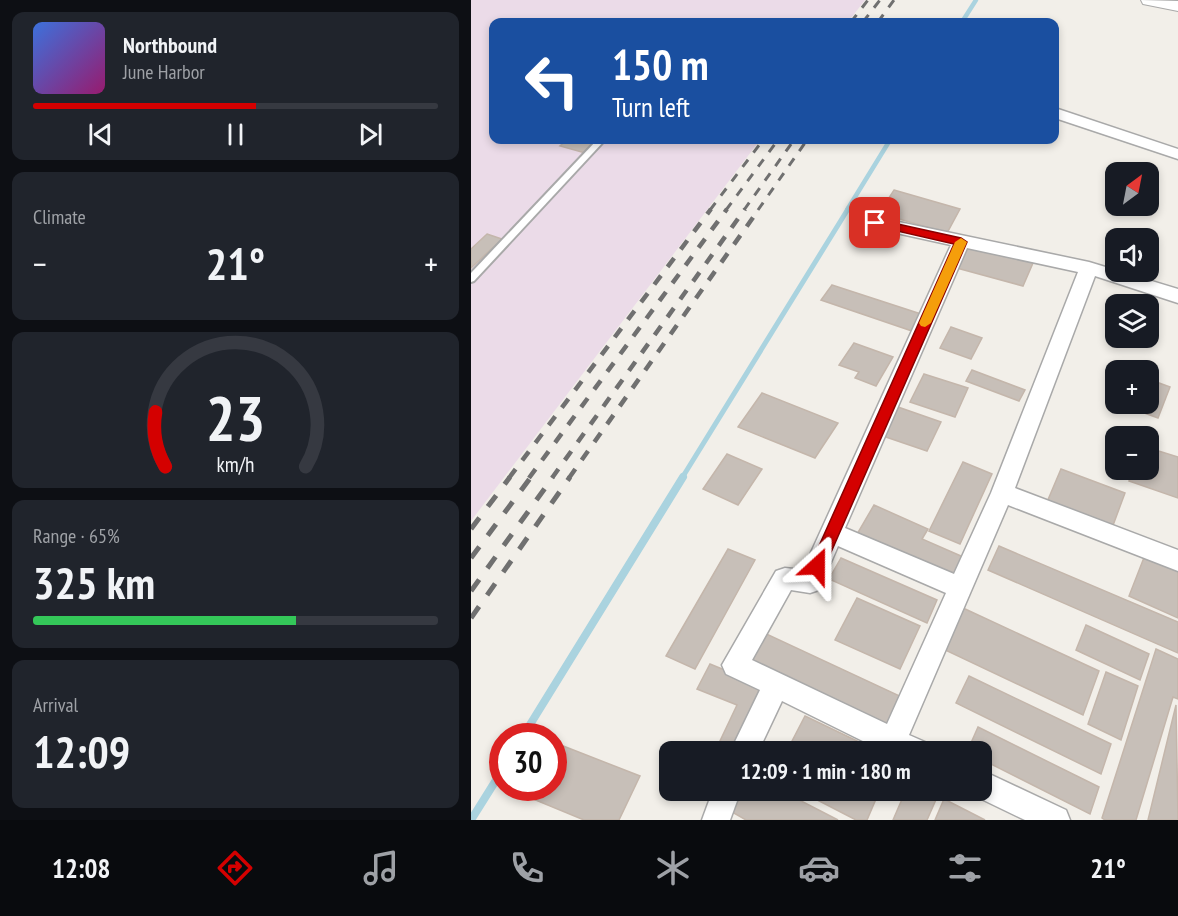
<!DOCTYPE html>
<meta charset="utf-8">
<style>
:root{--surface:#171b24;--page:#20242c;--text:#f1f3f6;--muted:#9ea1a6;--line:#363941;--accent:#d40000}
body{margin:0;font-family:"PT Sans Narrow",sans-serif;background:var(--page);color:var(--text);height:100vh;display:flex;flex-direction:column;font-size:22px;white-space:nowrap}
*{box-sizing:border-box;margin:0}
p{font-size:20px;color:var(--muted)}
.icon{flex:none;width:33px;height:33px;fill:none;stroke:currentColor;stroke-width:2;stroke-linecap:round;stroke-linejoin:round}
.map{position:relative;flex:1;overflow:hidden}
.details{display:flex;flex-direction:column;gap:12px;padding:12px;background:#0d0f14;width:471px}
.details>*{flex:none}
.top-card{position:absolute;left:18px;top:18px;width:570px;height:126px;border-radius:12px;box-shadow:0 3px 9px #0003;background:#1a4fa0;color:#fff;overflow:hidden}
.needle{width:39px;rotate:32deg}
.fabs{position:absolute;left:634px;top:162px;display:grid;gap:12px}
.fabs a{display:grid;place-items:center;width:54px;height:54px;border-radius:12px;background:var(--surface);box-shadow:0 3px 9px #0003;font-size:30px}
.speed{position:absolute;left:18px;top:723px;display:flex;gap:12px;font-size:30px;font-weight:700;text-align:center}
.speed>*{display:grid;place-content:center;width:78px;height:78px;border-radius:50%;background:var(--surface);box-shadow:0 3px 9px #0003;line-height:1}
.speed .limit{border:9px solid #d22;background:#fff;color:#111}
.pin{position:absolute;display:grid;place-items:center;width:51px;height:51px;color:#fff;margin:-26px;border-radius:12px;box-shadow:0 3px 9px #0006}
.me{position:absolute;width:66px;margin:-33px;rotate:24deg;stroke-linejoin:round;filter:drop-shadow(0 0 4px #0008)}
.turn{display:flex;align-items:center;gap:21px;height:126px;padding:0 24px;font-size:27px}
.turn .icon{width:78px;height:78px;stroke-width:2.5}
.turn b{display:block;font-size:42px;line-height:51px}
.big{font-size:45px;font-weight:700;line-height:1.1}
.details .widget{flex:1;display:flex;flex-direction:column;justify-content:center;gap:9px;min-width:0;padding:0 21px;border-radius:12px;background:var(--page)}
.details .dial{align-items:center;gap:0}
.dial svg{height:156px;overflow:visible;fill:none;stroke:var(--line);stroke-width:7;stroke-linecap:round;text-anchor:middle}
.dial text{fill:var(--text);stroke:none}
.song{display:flex;align-items:center;gap:18px}
.cover{width:72px;height:72px;border-radius:9px;background:linear-gradient(135deg,hsl(220 70% 55%),hsl(320 70% 35%))}
.played{height:6px;border-radius:3px;background:linear-gradient(90deg,var(--accent) 55%,var(--line) 55%)}
.keys{display:flex;justify-content:space-around;direction:ltr}
.heat{display:flex;justify-content:space-between;align-items:center;font-size:33px;direction:ltr}
.charge{height:9px;border-radius:4px;background:linear-gradient(90deg,#34c759 65%,var(--line) 0)}
.trip{position:absolute;left:188px;top:741px;width:333px;height:60px;border-radius:12px;background:var(--surface);box-shadow:0 3px 9px #0003;font-weight:700;line-height:60px;text-align:center}
.tabs{display:flex;height:96px;justify-content:space-around;align-items:center;background:#090b0e;color:var(--muted)}
.tabs .icon{width:42px;height:42px}
.tabs .current{color:var(--accent)}
.tabs b{font-size:27px;color:var(--text)}
main{display:flex;flex:1;min-height:0}
.map>svg:first-child{display:block}
.industrial{fill:#ebdbe8}
.lines{fill:none;stroke-linecap:round;stroke-linejoin:round}
.stream-far2{stroke:#aad3df;stroke-width:4.5}
.stream-far1{stroke:#aad3df;stroke-width:5}
.stream{stroke:#aad3df;stroke-width:8}
.building{fill:#c7bfb8;stroke:#c4b6ab;stroke-width:1.5}
.service-casing{stroke:#a9a9a9;stroke-width:4}
.minor-casing{stroke:#a9a9a9;stroke-width:3}
.tertiary-casing{stroke:#a9a9a9;stroke-width:2}
.service{fill:#fff;fill-rule:evenodd}
.minor{fill:#fff;fill-rule:evenodd}
.tertiary{fill:#fff;fill-rule:evenodd}
.rail-far2{stroke:#707070;stroke-width:3;stroke-dasharray:9 9;stroke-linecap:butt}
.rail-far1{stroke:#707070;stroke-width:4.5;stroke-dasharray:11 11;stroke-linecap:butt}
.rail{stroke:#707070;stroke-width:5;stroke-dasharray:14 14;stroke-linecap:butt}
.route{fill:#d40000;stroke:#8a0000;stroke-width:1.5}
.slow{fill:#f59e0b}
</style>
<main>
<section class="details">
<div class="widget">
<div class="song"><i class="cover"></i><div><b>Northbound</b><p>June Harbor</p></div></div>
<div class="played"></div>
<div class="keys"><svg class="icon" aria-label="previous" viewBox="0 0 24 24"><path d="M18 5L8 12l10 7zM5 5v14"/></svg><svg class="icon" aria-label="pause" viewBox="0 0 24 24"><path d="M8 5v14M16 5v14"/></svg><svg class="icon" aria-label="next" viewBox="0 0 24 24"><path d="M6 5l10 7-10 7zM19 5v14"/></svg></div>
</div>
<div class="widget"><p>Climate</p>
<div class="heat"><a>−</a><b class="big">21°</b><a>+</a></div>
</div>
<div class="widget dial"><svg viewBox="0 0 100 80">
<path d="M14 69A42 42 0 1 1 86 69"/>
<path d="M14 69A42 42 0 0 1 9 41" stroke="#d40000"/>
<text x="50" y="56" font-size="32" font-weight="700">23</text>
<text x="50" y="72" font-size="11">km/h</text>
</svg></div>
<div class="widget"><p>Range · 65%</p><b class="big">325 km</b><div class="charge"></div></div>
<div class="widget"><p>Arrival</p><b class="big">12:09</b></div>
</section>
<div class="map">
<svg width="707" height="820" viewBox="0 0 707 820">
<rect width="100%" height="100%" fill="#f2efe9"/>
<!-- industrial -->
<polygon class="industrial" points="0,0 394,0 377,22 22,22 22,140 289,140 0,521"/>
<g class="lines">
<!-- stream-far2 -->
<g class="stream-far2">
<polyline points="491,22 505,0"/>
<polyline points="376,210 419,140"/>
</g>
<!-- stream-far1 -->
<polyline class="stream-far1" points="211,478 377,209"/>
<!-- stream -->
<g class="stream">
<polyline points="52,736 212,477"/>
<polyline points="0,820 32,769"/>
</g>
</g>
<!-- building -->
<g class="building">
<polygon points="96,140 127,140 114,153 89,146"/>
<polygon points="423,190 489,209 476,233 408,213"/>
<polygon points="16,234 31,239 0,268 0,249"/>
<polygon points="493,244 562,263 552,286 482,267"/>
<polygon points="361,285 450,314 441,331 350,300"/>
<polygon points="480,327 511,338 500,359 469,348"/>
<polygon points="383,343 422,357 405,386 384,378 388,372 368,365"/>
<polygon points="501,370 554,390 548,401 495,381"/>
<polygon points="453,374 497,388 484,417 439,402"/>
<polygon points="680,380 699,387 687,418 668,411 671,404 678,404"/>
<polygon points="291,393 367,423 344,458 267,427"/>
<polygon points="427,407 470,422 456,451 412,436"/>
<polygon points="678,448 707,457 707,498 658,481 661,470 678,470"/>
<polygon points="256,454 291,469 267,505 232,489"/>
<polygon points="492,462 521,474 489,544 458,531"/>
<polygon points="590,469 654,493 641,528 576,502"/>
<polygon points="403,505 457,529 451,539 499,560 488,583 385,536"/>
<polygon points="528,546 707,622 707,653 517,570"/>
<polygon points="257,549 284,560 224,669 195,656"/>
<polygon points="674,555 707,570 707,618 658,596"/>
<polygon points="370,558 466,600 456,623 358,579"/>
<polygon points="386,598 449,626 429,669 364,640"/>
<polygon points="492,608 628,671 612,715 472,649"/>
<polygon points="615,625 678,654 669,680 605,650"/>
<polygon points="291,632 433,698 419,728 275,659"/>
<polygon points="685,649 707,659 707,699 702,697 665,820 634,820 631,818"/>
<polygon points="239,664 300,689 271,751 249,741 266,705 226,689"/>
<polygon points="635,672 667,686 650,740 617,724"/>
<polygon points="498,676 640,744 630,774 485,703"/>
<polygon points="705,705 707,820 677,820"/>
<polygon points="334,716 409,752 332,752 319,745"/>
<polygon points="507,727 628,787 619,814 510,759 510,752 496,752"/>
<polygon points="82,742 169,776 148,820 113,820 45,792 48,788 82,788"/>
<polygon points="273,790 309,790 367,820 275,820 261,812"/>
<polygon points="327,790 405,790 408,792 396,820 385,820"/>
<polygon points="435,790 458,790 467,795 456,820 422,820"/>
<polygon points="473,799 514,820 464,820"/>
</g>
<g class="lines">
<!-- service casing -->
<g class="service-casing">
<polygon id="service" points="126,140 134,140 3,281 0,282 0,273"/>
</g>
<!-- minor casing -->
<g class="minor-casing">
<g id="minor">
<polygon points="584,108 707,149 707,159 584,118"/>
<path d="M404 217 618 262 707 289V303L624 276 544 488 707 550V571L537 505 438 735 454 742 457 752H414L311 701 287 752H259L289 690 255 674 251 665 305 571 314 568 332 570 480 245 398 227 395 223 398 219ZM496 248 607 272 520 493 483 574 374 528ZM367 546 475 593 416 724 281 660 320 590 339 593 348 590Z"/>
<polygon points="510,770 595,810 599,820 554,820 500,794 499,790 510,790"/>
<polygon points="242,790 270,790 259,820 231,820"/>
</g>
</g>
<!-- tertiary casing -->
<g class="tertiary-casing">
<polygon id="tertiary" points="670,0 707,1 707,11 672,4"/>
</g>
<!-- service -->
<use href="#service" class="service"/>
<!-- minor -->
<use href="#minor" class="minor"/>
<!-- tertiary -->
<use href="#tertiary" class="tertiary"/>
<!-- rail-far2 -->
<g class="rail-far2">
<polyline points="380,22 397,0"/>
<polyline points="392,22 409,0"/>
<polyline points="407,22 423,0"/>
<polyline points="239,210 292,140"/>
<polyline points="255,210 307,140"/>
<polyline points="273,210 323,140"/>
<polyline points="287,210 336,140"/>
</g>
<!-- rail-far1 -->
<g class="rail-far1">
<polyline points="38,478 240,209"/>
<polyline points="58,478 256,209"/>
<polyline points="81,478 274,209"/>
<polyline points="98,478 288,209"/>
</g>
<!-- rail -->
<g class="rail">
<polyline points="0,529 39,477"/>
<polyline points="0,558 60,477"/>
<polyline points="0,591 82,477"/>
<polyline points="0,618 99,477"/>
</g>
</g>
<!-- route -->
<polygon class="route" points="404,219 490,238 496,242 354,566 352,571 346,573 341,571 339,566 483,244 400,225 400,220"/>
<!-- slow -->
<polygon class="slow" points="490,238 496,242 460,323 454,327 450,326 448,323 484,242"/>
</svg>
<div class="fabs">
<a><svg class="needle" viewBox="-14 -14 28 28"><path d="M0-13l5 13h-10z" fill="#e53935"/><path d="M0 13l5-13h-10z" fill="#9ea1a6"/></svg></a>
<a><svg class="icon" aria-label="sound" viewBox="0 0 24 24"><path d="M4 9h4l5-4v14l-5-4H4zM17 9q2 3 0 6"/></svg></a>
<a><svg class="icon" aria-label="layers" viewBox="0 0 24 24"><path d="M12 4l9 5-9 5-9-5zM3 14l9 5 9-5"/></svg></a>
<a>+</a>
<a>−</a>
</div>
<div class="speed"><div class="limit">30</div></div>
<div class="pin" style="left:404px;top:223px;background:#d93025"><svg class="icon" aria-label="arrive" viewBox="0 0 24 24"><path d="M6 21V4h12l-3 4 3 4H6"/></svg></div>
<svg class="me" style="left:346px;top:566px" viewBox="-20 -20 40 40"><path d="M0-17L14 15 0 8-14 15z" fill="#d40000" stroke="#fff" stroke-width="4"/></svg>
<div class="trip">12:09 · 1 min · 180 m</div>
<div class="top-card">
<div class="turn"><svg class="icon" aria-label="left" viewBox="0 0 24 24"><path d="M17 20v-9H6M10 6l-5 5 5 5"/></svg><div><b>150 m</b>Turn left</div></div>
</div>
</div>
</main>
<nav class="tabs">
<b>12:08</b>
<svg class="icon current" aria-label="directions" viewBox="0 0 24 24"><path d="M12 3l9 9-9 9-9-9zM9 14v-3h6M13 9l2 2-2 2"/></svg>
<svg class="icon" aria-label="music" viewBox="0 0 24 24"><path d="M9 18V5l10-2v13"/><circle cx="6" cy="18" r="3"/><circle cx="16" cy="16" r="3"/></svg>
<svg class="icon" aria-label="phone" viewBox="0 0 24 24"><path d="M5 4h4l2 5-3 2q2 4 5 5l2-3 5 2v4C11 20 4 13 5 4z"/></svg>
<svg class="icon" aria-label="climate" viewBox="0 0 24 24"><path d="M12 3v18M4 7l16 10M4 17L20 7"/></svg>
<svg class="icon" aria-label="car" viewBox="0 0 24 24"><path d="M5 17H2v-5l4-1 3-4h7l3 4 3 1v5h-3M9 17h6M6 11h13"/><circle cx="7" cy="17" r="2"/><circle cx="17" cy="17" r="2"/></svg>
<svg class="icon" aria-label="filters" viewBox="0 0 24 24"><path d="M4 7h16M4 17h16"/><circle cx="9" cy="7" r="2"/><circle cx="15" cy="17" r="2"/></svg>
<b>21°</b>
</nav>
